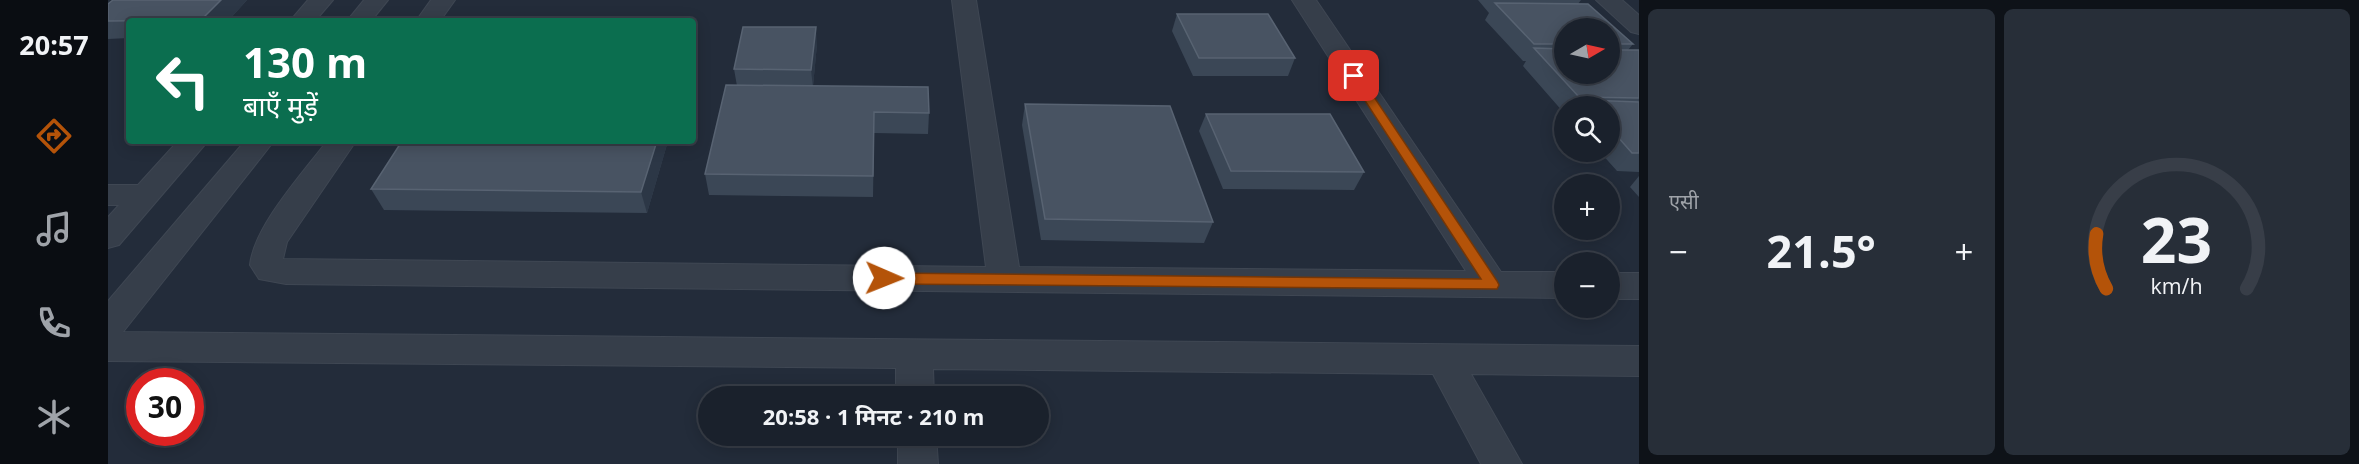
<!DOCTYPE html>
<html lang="hi">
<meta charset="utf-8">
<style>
:root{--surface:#1a212c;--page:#272e38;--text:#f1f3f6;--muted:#9fa3a9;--line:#383e48;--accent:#b45309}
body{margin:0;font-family:"Open Sans","Noto Sans Devanagari",sans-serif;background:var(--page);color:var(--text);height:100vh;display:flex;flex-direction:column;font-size:22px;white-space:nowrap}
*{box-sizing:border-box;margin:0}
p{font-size:20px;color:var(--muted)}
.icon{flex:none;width:33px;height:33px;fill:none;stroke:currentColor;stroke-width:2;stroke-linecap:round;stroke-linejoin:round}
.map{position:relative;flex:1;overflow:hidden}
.side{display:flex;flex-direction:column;gap:9px;padding:9px;background:#0e1218;width:720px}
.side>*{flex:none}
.guide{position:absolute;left:18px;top:18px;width:570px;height:126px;border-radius:6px;box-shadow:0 3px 15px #0003,0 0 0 2px var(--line);background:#0b6e4f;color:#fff;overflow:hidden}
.needle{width:39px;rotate:81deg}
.fabs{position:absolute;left:1446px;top:18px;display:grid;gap:12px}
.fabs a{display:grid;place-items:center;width:66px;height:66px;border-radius:50%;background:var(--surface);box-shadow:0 3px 15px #0003,0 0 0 2px var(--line);font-size:30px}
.speed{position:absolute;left:18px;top:368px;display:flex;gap:12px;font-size:30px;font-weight:700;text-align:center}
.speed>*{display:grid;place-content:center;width:78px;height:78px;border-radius:50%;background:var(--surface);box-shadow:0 3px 15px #0003,0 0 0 2px var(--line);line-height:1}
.speed .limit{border:9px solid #d22;background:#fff;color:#111}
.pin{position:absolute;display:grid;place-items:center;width:51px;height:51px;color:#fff;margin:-26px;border-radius:12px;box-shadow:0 3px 9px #0006}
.me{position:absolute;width:66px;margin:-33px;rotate:91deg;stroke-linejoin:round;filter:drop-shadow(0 0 4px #0008)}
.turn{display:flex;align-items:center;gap:21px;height:126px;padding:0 18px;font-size:27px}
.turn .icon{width:78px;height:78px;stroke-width:2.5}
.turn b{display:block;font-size:42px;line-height:51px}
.big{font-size:45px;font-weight:700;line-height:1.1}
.side .widget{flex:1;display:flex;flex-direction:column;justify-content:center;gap:9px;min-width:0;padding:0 21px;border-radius:9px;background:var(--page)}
.side .dial{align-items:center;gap:0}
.dial svg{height:156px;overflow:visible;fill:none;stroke:var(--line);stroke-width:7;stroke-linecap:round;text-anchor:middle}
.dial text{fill:var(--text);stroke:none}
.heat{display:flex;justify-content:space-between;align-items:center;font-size:33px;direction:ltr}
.side .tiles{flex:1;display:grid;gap:9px;grid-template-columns:repeat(2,1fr)}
.trip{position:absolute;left:590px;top:386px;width:351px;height:60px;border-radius:30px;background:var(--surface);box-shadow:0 3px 15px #0003,0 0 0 2px var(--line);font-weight:700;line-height:60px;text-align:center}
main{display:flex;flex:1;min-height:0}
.tabs{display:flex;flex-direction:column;width:108px;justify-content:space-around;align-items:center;background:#0a0d12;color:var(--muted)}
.tabs .icon{width:42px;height:42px}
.tabs .on{color:var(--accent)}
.tabs b{font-size:27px;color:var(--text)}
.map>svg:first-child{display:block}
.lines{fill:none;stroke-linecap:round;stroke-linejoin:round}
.minor-casing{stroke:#3f4753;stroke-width:2}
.minor{fill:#363e4a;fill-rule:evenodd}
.wall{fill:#3b4756;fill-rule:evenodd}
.shaded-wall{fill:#2c3746}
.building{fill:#485362;stroke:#586372;stroke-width:1.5}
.route{fill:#b45309;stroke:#753606;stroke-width:1.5}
</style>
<main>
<nav class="tabs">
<b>20:57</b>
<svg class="icon on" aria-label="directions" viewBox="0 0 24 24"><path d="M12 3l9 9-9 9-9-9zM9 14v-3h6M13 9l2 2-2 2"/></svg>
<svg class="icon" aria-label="music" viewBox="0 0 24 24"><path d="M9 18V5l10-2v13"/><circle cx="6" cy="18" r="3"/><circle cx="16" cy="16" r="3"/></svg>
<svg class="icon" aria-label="phone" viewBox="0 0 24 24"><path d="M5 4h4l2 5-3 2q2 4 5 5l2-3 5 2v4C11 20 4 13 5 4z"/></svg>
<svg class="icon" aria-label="climate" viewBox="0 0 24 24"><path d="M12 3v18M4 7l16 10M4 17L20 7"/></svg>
</nav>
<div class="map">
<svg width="1531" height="464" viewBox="0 0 1531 464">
<rect width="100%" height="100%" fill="#232c3a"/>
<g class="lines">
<!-- minor casing -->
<g class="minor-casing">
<g id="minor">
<polygon points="200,0 225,0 207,21 182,21"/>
<polygon points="256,0 280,0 263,21 239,21"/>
<polygon points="323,0 347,0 332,21 308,21"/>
<path d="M844 0H868L911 267 1358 271 1184 0H1208L1393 272H1456V298L178 284 151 279 142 265C146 226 195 173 219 141H248L179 242 175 259 878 267Z"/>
<polygon points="1488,0 1514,0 1531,15 1531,34 1523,32"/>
<polygon points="70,141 100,141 11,245 0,248 0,217 11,205 0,205 0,185 30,185"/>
<polygon points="137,141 166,141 15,332 1531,346 1531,376 1363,374 1414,464 1373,464 1325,374 825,369 826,396 788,396 788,368 0,361 0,301"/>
<rect x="1502" y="273" width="29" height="26"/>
<polygon points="790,435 828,435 830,464 790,464"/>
</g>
</g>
<!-- minor -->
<use href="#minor" class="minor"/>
</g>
<!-- wall -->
<g class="wall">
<polygon points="139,0 120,21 21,21 21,38 0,39 0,4"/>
<path d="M1370 0H1473L1470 4 1525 44 1520 50H1531V172L1509 171 1492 152H1502V106H1456V113L1415 66 1418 61H1415L1377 20 1381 13ZM1456 28H1502V74H1456Z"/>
<polygon points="1069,14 1187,58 1180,76 1085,76 1064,31"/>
<polygon points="709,44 705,86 821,113 820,134 766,133 765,197 601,195 597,174 629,86 626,69"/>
<polygon points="917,104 1105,222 1096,243 933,240 914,125"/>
<polygon points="1098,114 1256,172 1246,190 1115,189 1091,131"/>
<polygon points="294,141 560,141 539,213 276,210 263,189"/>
<polygon points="1531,176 1531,197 1522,187"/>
</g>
<!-- shaded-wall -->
<g class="shaded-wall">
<polygon points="113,0 139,0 120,21 94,21 93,20"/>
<polygon points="708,27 709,44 705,87 703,70"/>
<polygon points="549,141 560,141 539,213 533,192"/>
</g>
<!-- building -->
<g class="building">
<polygon points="5,0 113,0 93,20 0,21 0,4"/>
<polygon points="1387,3 1480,4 1525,44 1502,44 1502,28 1456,28 1456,44 1426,44"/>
<polygon points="1069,14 1160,14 1187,58 1091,58"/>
<polygon points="635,27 708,27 703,70 626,69"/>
<polygon points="1426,48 1456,49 1456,74 1502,74 1502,50 1531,50 1531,98 1471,97"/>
<polygon points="618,85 820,87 821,113 766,112 765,176 597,174"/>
<polygon points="1477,100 1531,102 1531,153 1524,153 1502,128 1502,106 1482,106"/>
<polygon points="917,104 1062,106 1105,222 937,219"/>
<polygon points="1098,114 1222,114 1256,172 1123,171"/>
<polygon points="294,141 549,141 533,192 263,189"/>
</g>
<!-- route -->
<polygon class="route" points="1246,73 1252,76 1389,281 1391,285 1389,289 776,284 769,278 776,273 1373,279 1241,76"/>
</svg>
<div class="fabs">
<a><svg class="needle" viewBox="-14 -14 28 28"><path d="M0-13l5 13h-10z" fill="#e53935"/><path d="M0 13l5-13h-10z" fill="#9fa3a9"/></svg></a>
<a><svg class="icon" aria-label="search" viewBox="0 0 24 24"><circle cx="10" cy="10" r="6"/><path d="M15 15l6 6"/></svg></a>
<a>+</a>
<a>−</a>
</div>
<div class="speed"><div class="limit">30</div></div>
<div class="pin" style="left:1246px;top:76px;background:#d93025"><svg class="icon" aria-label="arrive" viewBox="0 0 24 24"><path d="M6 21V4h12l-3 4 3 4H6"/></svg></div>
<svg class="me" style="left:776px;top:278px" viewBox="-20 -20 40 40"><circle r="19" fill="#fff"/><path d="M0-13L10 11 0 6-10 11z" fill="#b45309"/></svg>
<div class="trip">20:58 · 1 मिनट · 210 m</div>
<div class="guide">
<div class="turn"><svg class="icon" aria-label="left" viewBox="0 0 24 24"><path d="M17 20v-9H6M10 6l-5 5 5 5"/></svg><div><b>130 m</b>बाएँ मुड़ें</div></div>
</div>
</div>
<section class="side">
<div class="tiles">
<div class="widget"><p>एसी</p>
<div class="heat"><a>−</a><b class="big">21.5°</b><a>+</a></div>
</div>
<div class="widget dial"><svg viewBox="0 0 100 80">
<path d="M14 69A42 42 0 1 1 86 69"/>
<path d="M14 69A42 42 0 0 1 9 41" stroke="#b45309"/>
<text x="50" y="56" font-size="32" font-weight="700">23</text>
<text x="50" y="72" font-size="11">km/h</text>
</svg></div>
</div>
</section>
</main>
